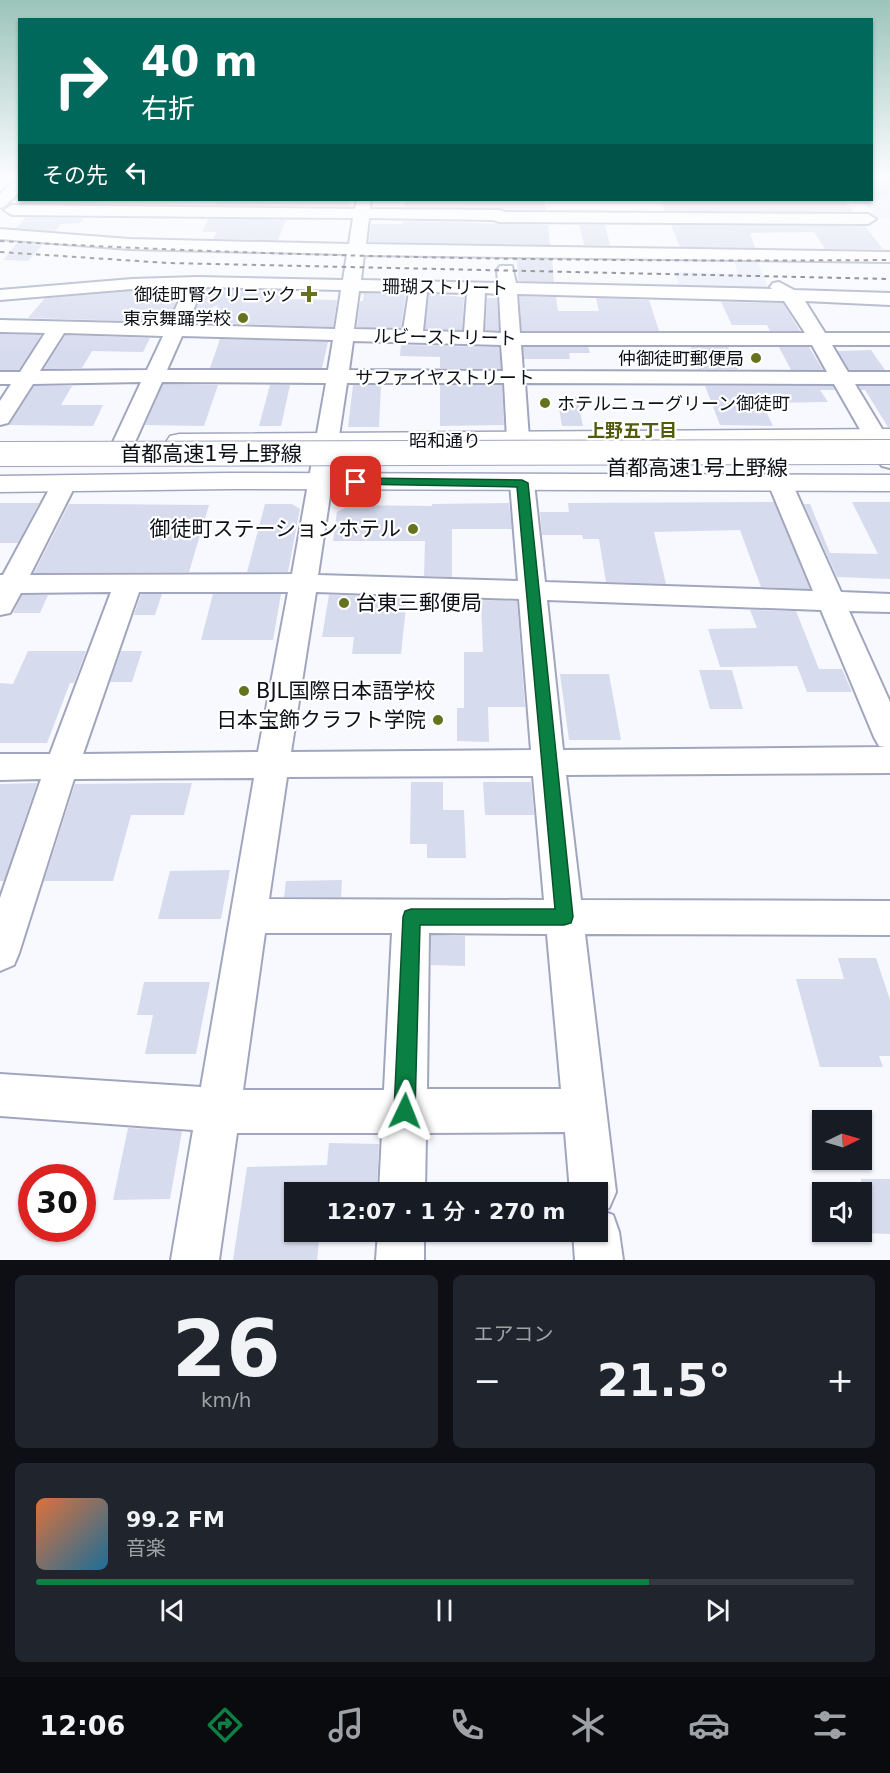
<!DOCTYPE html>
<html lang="ja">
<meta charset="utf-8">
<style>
:root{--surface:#171b24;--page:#20242c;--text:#f1f3f6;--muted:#9ea1a6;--line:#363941;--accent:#0b8043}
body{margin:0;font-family:"DejaVu Sans","Noto Sans JP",sans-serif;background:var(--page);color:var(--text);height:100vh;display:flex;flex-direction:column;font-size:22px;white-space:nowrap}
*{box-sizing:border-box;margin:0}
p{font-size:20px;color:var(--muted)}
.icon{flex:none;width:33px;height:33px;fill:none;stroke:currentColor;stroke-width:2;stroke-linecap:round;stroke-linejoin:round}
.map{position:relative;height:1260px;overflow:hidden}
.drawer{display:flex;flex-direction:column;gap:15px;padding:15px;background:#0d0f14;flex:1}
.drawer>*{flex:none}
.guide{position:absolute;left:18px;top:18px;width:855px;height:183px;border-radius:0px;box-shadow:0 2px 4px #0004;background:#00695c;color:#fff;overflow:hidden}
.needle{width:39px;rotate:85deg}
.tools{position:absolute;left:812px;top:1110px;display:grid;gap:12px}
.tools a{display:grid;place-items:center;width:60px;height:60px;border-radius:0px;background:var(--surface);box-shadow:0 2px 4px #0004;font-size:30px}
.speed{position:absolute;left:18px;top:1164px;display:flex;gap:12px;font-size:30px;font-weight:700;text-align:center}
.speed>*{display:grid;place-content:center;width:78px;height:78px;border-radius:50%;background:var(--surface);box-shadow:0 2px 4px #0004;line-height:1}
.speed .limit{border:9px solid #d22;background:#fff;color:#111}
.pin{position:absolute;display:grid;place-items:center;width:51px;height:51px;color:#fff;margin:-26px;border-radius:12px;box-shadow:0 3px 9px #0006}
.me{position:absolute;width:66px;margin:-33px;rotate:2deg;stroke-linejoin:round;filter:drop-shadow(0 0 4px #0008)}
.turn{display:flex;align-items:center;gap:21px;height:126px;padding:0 24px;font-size:27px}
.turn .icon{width:78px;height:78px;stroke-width:2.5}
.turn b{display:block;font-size:42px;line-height:51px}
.then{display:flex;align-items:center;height:57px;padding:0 24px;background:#0003;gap:12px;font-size:22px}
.big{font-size:45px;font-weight:600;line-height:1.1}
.drawer .card{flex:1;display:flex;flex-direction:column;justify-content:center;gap:9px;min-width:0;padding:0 21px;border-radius:9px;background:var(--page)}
.drawer .dial{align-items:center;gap:0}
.dial b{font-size:78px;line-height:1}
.song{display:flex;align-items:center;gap:18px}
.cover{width:72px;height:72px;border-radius:9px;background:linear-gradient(135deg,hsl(20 70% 55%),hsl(200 70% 35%))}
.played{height:6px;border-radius:3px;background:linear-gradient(90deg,var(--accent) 75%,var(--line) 75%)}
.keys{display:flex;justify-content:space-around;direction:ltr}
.heat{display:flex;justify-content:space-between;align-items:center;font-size:33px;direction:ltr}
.drawer .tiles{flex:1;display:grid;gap:15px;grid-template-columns:1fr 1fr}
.card:last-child{grid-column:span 2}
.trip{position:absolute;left:284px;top:1182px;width:324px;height:60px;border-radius:0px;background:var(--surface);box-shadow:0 2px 4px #0004;font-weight:600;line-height:60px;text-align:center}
.menu{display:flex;height:96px;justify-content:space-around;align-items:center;background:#090b0e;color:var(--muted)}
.menu .icon{width:42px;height:42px}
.menu .on{color:var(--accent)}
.menu b{font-size:27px;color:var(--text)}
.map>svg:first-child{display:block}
.built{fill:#e9ecfa}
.building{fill:#d7dbee}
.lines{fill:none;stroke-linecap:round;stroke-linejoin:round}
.minor-tunnel{stroke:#d4d6dc;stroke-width:16;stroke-dasharray:16 8;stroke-linecap:butt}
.minor-casing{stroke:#a1a6be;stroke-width:4}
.highway-casing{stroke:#a1a6be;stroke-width:3}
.minor{fill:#fff;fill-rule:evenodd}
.highway{fill:#fff;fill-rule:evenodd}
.rail{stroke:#45474e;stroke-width:2;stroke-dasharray:4.5 4.5;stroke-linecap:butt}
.highway-bridge-casing{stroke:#a1a6be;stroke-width:26;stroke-linecap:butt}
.highway-bridge{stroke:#fff;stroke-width:24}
.route{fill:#0b8043;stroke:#07532c;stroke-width:1.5}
.poi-dot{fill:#66731e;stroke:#fff;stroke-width:2}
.labels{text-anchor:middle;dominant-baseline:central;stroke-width:4.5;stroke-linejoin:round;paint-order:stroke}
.far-street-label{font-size:18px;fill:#0f1119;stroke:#fff}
.far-poi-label{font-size:18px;fill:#0f1119;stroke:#fff;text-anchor:end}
.far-neighbourhood-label{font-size:18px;font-weight:bold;fill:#515c09;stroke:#fff}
.street-label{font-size:21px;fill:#0f1119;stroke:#fff}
.poi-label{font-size:21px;fill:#0f1119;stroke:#fff;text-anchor:end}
</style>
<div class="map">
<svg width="890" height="1260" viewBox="0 0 890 1260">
<rect width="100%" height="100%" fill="#f7f9fe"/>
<!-- built -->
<g class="built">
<polygon points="872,178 890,178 890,219 877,218 862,200 872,200"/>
<polygon points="734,260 757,261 769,289 679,287 675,272 738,274"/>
</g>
<!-- building -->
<g class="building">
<polygon points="42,200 99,200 96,204 39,203"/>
<polygon points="218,200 350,200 348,207 215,205"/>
<polygon points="424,200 545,201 546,210 405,207 406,201"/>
<polygon points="661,200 844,200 853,212 664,211"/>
<polygon points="26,217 84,218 80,223 61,224 55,231 16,228"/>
<polygon points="208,219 345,220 286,220 278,240 213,239 217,232 202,232"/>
<polygon points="403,221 548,225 550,245 369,242 371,224 403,224"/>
<polygon points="579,225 605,225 610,245 584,245"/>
<polygon points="671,225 865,226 883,249 825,249 814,232 750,233 755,248 680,247"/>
<polygon points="17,243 42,245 28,261 3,260"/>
<polygon points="517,259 552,260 554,282 518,281"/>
<polygon points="204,289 283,291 280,299 337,300 333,327 211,323 218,305 194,315"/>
<polygon points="181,290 167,322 28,318 45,298 130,291"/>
<polygon points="364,293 406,294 401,328 357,327 360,301 363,301"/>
<polygon points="429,294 464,297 462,330 425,329"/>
<polygon points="519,296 556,297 558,311 599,311 596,298 649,300 659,331 522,331"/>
<polygon points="487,298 497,298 499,331 485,330"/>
<polygon points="721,302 783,303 800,331 770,331 767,325 732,325"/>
<polygon points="0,334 41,335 19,370 0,370"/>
<polygon points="65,335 150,338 143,352 92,351 82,368 44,369"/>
<polygon points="220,339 328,342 322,368 210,368"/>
<polygon points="401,345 499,347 501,369 440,368 440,357 400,356"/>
<polygon points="523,347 588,347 590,353 569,353 570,359 524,359"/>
<polygon points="691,347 728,347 738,369 699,369"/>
<polygon points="779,347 809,347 823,370 791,370"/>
<polygon points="871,350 885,370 849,370 838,351"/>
<polygon points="163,384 218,385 204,426 145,425"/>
<polygon points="270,385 290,385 281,426 259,426"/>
<polygon points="353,385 381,385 379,427 348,427"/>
<polygon points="440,385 502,385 504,425 440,426"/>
<polygon points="34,386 72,386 61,405 103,405 93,426 9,425"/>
<polygon points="705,386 833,386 835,390 820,390 828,402 762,403 773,426 720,425"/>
<polygon points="859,386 890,386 890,427 888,427 865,390 861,390"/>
<polygon points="557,397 577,397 583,426 562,426"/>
<polygon points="774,502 810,589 761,587 740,530 654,532 666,584 606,582 599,539 583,539 582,535 542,535 540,512 569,512 568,503"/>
<polygon points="852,502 890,502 890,579 837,577 804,504 810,504 830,553 878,554"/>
<polygon points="0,503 39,503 18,543 0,543"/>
<polygon points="509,503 512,529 452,529 452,577 424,576 425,541 333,541 337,512 350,505 432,506 432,504"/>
<polygon points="69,504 97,504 209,505 189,572 34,573"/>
<polygon points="265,504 292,504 300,509 288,572 247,572"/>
<polygon points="141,594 162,594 155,615 134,615"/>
<polygon points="213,594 281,594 273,640 201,640"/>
<polygon points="22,595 48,595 40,613 13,613"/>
<polygon points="329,595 407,597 401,654 352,654 354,637 322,637"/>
<polygon points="481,600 517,601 525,707 488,707 489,742 457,741 457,708 464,708 464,652 483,652"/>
<polygon points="750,610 796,611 819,669 842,669 852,692 807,692 797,666 720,667 708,629 757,628"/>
<polygon points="28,651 86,651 74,683 70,683 47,743 0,743 0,683 13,684"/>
<polygon points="121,651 142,651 132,682 110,682"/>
<polygon points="699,670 732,670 743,709 710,709"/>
<polygon points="560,674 609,674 621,740 569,740"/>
<polygon points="411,782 443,782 443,810 464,810 466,858 427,858 427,844 410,844"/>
<polygon points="483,782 531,782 534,815 485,815"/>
<polygon points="37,783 4,881 0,881 0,784"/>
<polygon points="163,783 192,783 184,815 131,815 113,881 44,881 75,784"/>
<polygon points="230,870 221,919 158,919 170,871"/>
<polygon points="342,880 341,897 284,897 286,881"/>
<polygon points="431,935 465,936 465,966 431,965"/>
<polygon points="838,958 876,958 890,1000 890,1056 879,1056 883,1067 820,1067 796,979 844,979"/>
<polygon points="144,982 210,982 196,1054 145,1054 153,1015 137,1015"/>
<polygon points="128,1128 182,1131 170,1199 113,1200"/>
<polygon points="329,1143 379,1144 377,1188 319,1188 319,1192 294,1192 294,1232 320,1232 317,1260 233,1260 247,1167 327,1165"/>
<polygon points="861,1179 890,1179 890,1234 861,1233"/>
</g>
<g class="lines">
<!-- minor-tunnel -->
<polyline class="minor-tunnel" points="872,188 890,189"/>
<!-- minor casing -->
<g class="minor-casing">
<g id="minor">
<polygon points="20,179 20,192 5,206 0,208 0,194 15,180"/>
<path d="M357 200H371L370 209 499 210 505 212 868 214 876 219 868 224 499 222 493 220 369 218 366 244 890 252V262L364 255 361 280 498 283 497 270 500 266H512L516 283 772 289 770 287 773 283 779 282 794 290 890 293V305L805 301 825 333H890V345H832L848 372H890V384H855L890 442V468L882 466 878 461 834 384 525 383 529 439 526 444 518 446 510 444 507 439 504 383H347L318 575 518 581 510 483 514 478 522 476 530 478 534 483 545 582 813 591 768 483 772 478 780 476 788 478 792 483 841 592 890 594V612L849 611 890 702V773L566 775 581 900 890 901V935L585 934 616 1192 609 1208 602 1211 613 1215 619 1232 623 1260H575L573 1232H597V1192H570L565 1132 426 1133 425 1192H379L382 1133H237L219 1260H171L193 1130 0 1116V1074L201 1087 254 778 74 779 19 953 14 965 0 971V898L41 779 0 780V754H50L111 592 21 593 10 613 0 615V575H3L52 484 56 479 64 477 72 479 76 484 30 575 292 574 326 383 162 382 135 442 132 447 124 449 116 447 113 442 141 382 33 384 8 423 0 425V401L11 384H0V372H20L45 333 0 332V320L168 324 185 288 132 289 0 300V290L132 279 197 277 343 280 347 254 129 249 0 239V229L129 239 349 244 353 218 12 215 4 210 12 205 355 209ZM203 287 341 290 335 329 187 325ZM359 291 409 292 403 330 354 329ZM427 292 467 293 464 332 423 331ZM485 293 499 294 501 333 483 332ZM517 294 784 301 805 333H520ZM64 333 163 336 147 370 40 371ZM182 336 333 340 328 370H167ZM353 341 501 345 503 371 349 370ZM521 345H812L827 372 523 371ZM139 592H288L258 752 83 754ZM316 592 519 599 531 750 291 752ZM547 600 821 610 874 737 879 746 885 747 563 750ZM533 776 544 900 269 899 287 777ZM265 933H392L384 1090H243ZM429 933 547 934 561 1089H427Z"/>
<polygon points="378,1232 424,1232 424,1260 376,1260"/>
</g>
</g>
<!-- highway casing -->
<g class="highway-casing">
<g id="highway">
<polygon points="890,429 890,445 179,450 170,448 166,442 170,436 179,434"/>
<polygon points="229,473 890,475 890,491 229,489 0,492 0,476"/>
</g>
</g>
<!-- minor -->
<use href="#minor" class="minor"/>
<!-- highway -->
<use href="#highway" class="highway"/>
<!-- rail -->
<g class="rail">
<path d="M0 241C296 258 593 262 890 260"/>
<polyline points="0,252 168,263 890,279"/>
</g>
<!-- highway-bridge casing -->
<g class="highway-bridge-casing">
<polyline id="highway-bridge" points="0,454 890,452"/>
</g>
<!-- highway-bridge -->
<use href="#highway-bridge" class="highway-bridge"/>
</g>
<!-- sky -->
<linearGradient id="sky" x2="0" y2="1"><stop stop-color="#9cc4bb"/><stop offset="0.5" stop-color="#fbfcff"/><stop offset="1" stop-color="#fbfcff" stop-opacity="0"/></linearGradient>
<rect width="890" height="354" fill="url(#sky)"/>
<!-- route -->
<polygon class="route" points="356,478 522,480 528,483 573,917 571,923 564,925 420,925 415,1111 412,1119 405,1122 397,1119 394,1111 403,917 405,911 411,909 555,909 517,487 352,484 350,482"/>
<!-- markers -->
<g class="poi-dot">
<path d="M306 285h6v6h6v6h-6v6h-6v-6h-6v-6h6z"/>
<circle cx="243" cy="318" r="6"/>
<circle cx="756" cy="358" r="6"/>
<circle cx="545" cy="403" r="6"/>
<circle cx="413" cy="529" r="6"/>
<circle cx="344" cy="603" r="6"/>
<circle cx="244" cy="691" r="6"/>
<circle cx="438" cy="720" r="6"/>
</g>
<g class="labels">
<!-- far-street labels -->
<g class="far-street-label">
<text transform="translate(445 287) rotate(1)">珊瑚ストリート</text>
<text transform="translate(445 337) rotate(1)">ルビーストリート</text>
<text x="445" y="377">サファイヤストリート</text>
<text x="445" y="440">昭和通り</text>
</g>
<!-- far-poi labels -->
<g class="far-poi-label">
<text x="296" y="294">御徒町腎クリニック</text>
<text x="231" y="318">東京舞踊学校</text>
<text x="744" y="358">仲御徒町郵便局</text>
<text x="557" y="403" text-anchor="start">ホテルニューグリーン御徒町</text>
</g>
<!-- far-neighbourhood labels -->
<g class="far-neighbourhood-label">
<text x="632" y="430">上野五丁目</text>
</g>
<!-- street labels -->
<g class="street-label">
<text x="211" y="454">首都高速1号上野線</text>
<text x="697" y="468">首都高速1号上野線</text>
</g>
<!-- poi labels -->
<g class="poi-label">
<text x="401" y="529">御徒町ステーションホテル</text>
<text x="356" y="603" text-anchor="start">台東三郵便局</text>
<text x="256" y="691" text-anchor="start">BJL国際日本語学校</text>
<text x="426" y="720">日本宝飾クラフト学院</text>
</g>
</g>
</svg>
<div class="tools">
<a><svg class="needle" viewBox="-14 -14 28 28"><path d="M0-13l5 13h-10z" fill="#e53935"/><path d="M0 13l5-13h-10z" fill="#9ea1a6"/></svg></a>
<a><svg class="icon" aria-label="sound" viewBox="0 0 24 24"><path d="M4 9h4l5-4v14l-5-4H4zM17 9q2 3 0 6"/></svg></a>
</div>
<div class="speed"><div class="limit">30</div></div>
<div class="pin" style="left:356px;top:482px;background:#d93025"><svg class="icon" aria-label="arrive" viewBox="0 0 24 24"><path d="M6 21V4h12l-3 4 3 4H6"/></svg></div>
<svg class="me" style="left:405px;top:1111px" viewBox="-20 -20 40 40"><path d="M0-17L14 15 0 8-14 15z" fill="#0b8043" stroke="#fff" stroke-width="4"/></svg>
<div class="trip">12:07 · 1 分 · 270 m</div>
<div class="guide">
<div class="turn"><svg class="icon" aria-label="right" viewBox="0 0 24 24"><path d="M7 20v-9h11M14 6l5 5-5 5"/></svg><div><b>40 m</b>右折</div></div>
<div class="then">その先<svg class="icon" aria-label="left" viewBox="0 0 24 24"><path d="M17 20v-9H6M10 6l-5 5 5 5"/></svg></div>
</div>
</div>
<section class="drawer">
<div class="tiles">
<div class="card dial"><b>26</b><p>km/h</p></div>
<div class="card"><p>エアコン</p>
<div class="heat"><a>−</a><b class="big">21.5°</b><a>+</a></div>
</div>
<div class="card">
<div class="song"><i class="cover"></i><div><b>99.2 FM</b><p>音楽</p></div></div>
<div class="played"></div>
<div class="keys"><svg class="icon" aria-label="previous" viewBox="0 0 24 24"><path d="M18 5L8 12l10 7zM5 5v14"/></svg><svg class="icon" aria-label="pause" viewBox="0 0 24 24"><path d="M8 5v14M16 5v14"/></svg><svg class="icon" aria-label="next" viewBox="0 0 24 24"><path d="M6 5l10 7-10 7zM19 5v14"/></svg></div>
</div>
</div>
</section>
<nav class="menu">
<b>12:06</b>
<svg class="icon on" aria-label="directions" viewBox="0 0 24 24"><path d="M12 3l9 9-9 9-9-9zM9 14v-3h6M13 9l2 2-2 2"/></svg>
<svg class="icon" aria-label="music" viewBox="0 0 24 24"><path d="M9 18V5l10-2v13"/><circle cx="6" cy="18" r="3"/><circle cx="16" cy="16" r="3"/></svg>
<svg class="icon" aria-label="phone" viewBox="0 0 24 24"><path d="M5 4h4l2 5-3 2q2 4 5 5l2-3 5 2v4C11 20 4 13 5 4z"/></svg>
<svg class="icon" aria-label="climate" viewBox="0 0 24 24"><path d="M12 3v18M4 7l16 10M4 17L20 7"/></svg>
<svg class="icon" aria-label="car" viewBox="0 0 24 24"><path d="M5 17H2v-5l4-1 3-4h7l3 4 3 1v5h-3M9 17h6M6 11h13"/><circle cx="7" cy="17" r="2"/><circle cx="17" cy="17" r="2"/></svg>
<svg class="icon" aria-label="filters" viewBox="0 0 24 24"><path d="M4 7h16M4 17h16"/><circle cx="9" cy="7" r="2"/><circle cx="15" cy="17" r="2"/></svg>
</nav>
